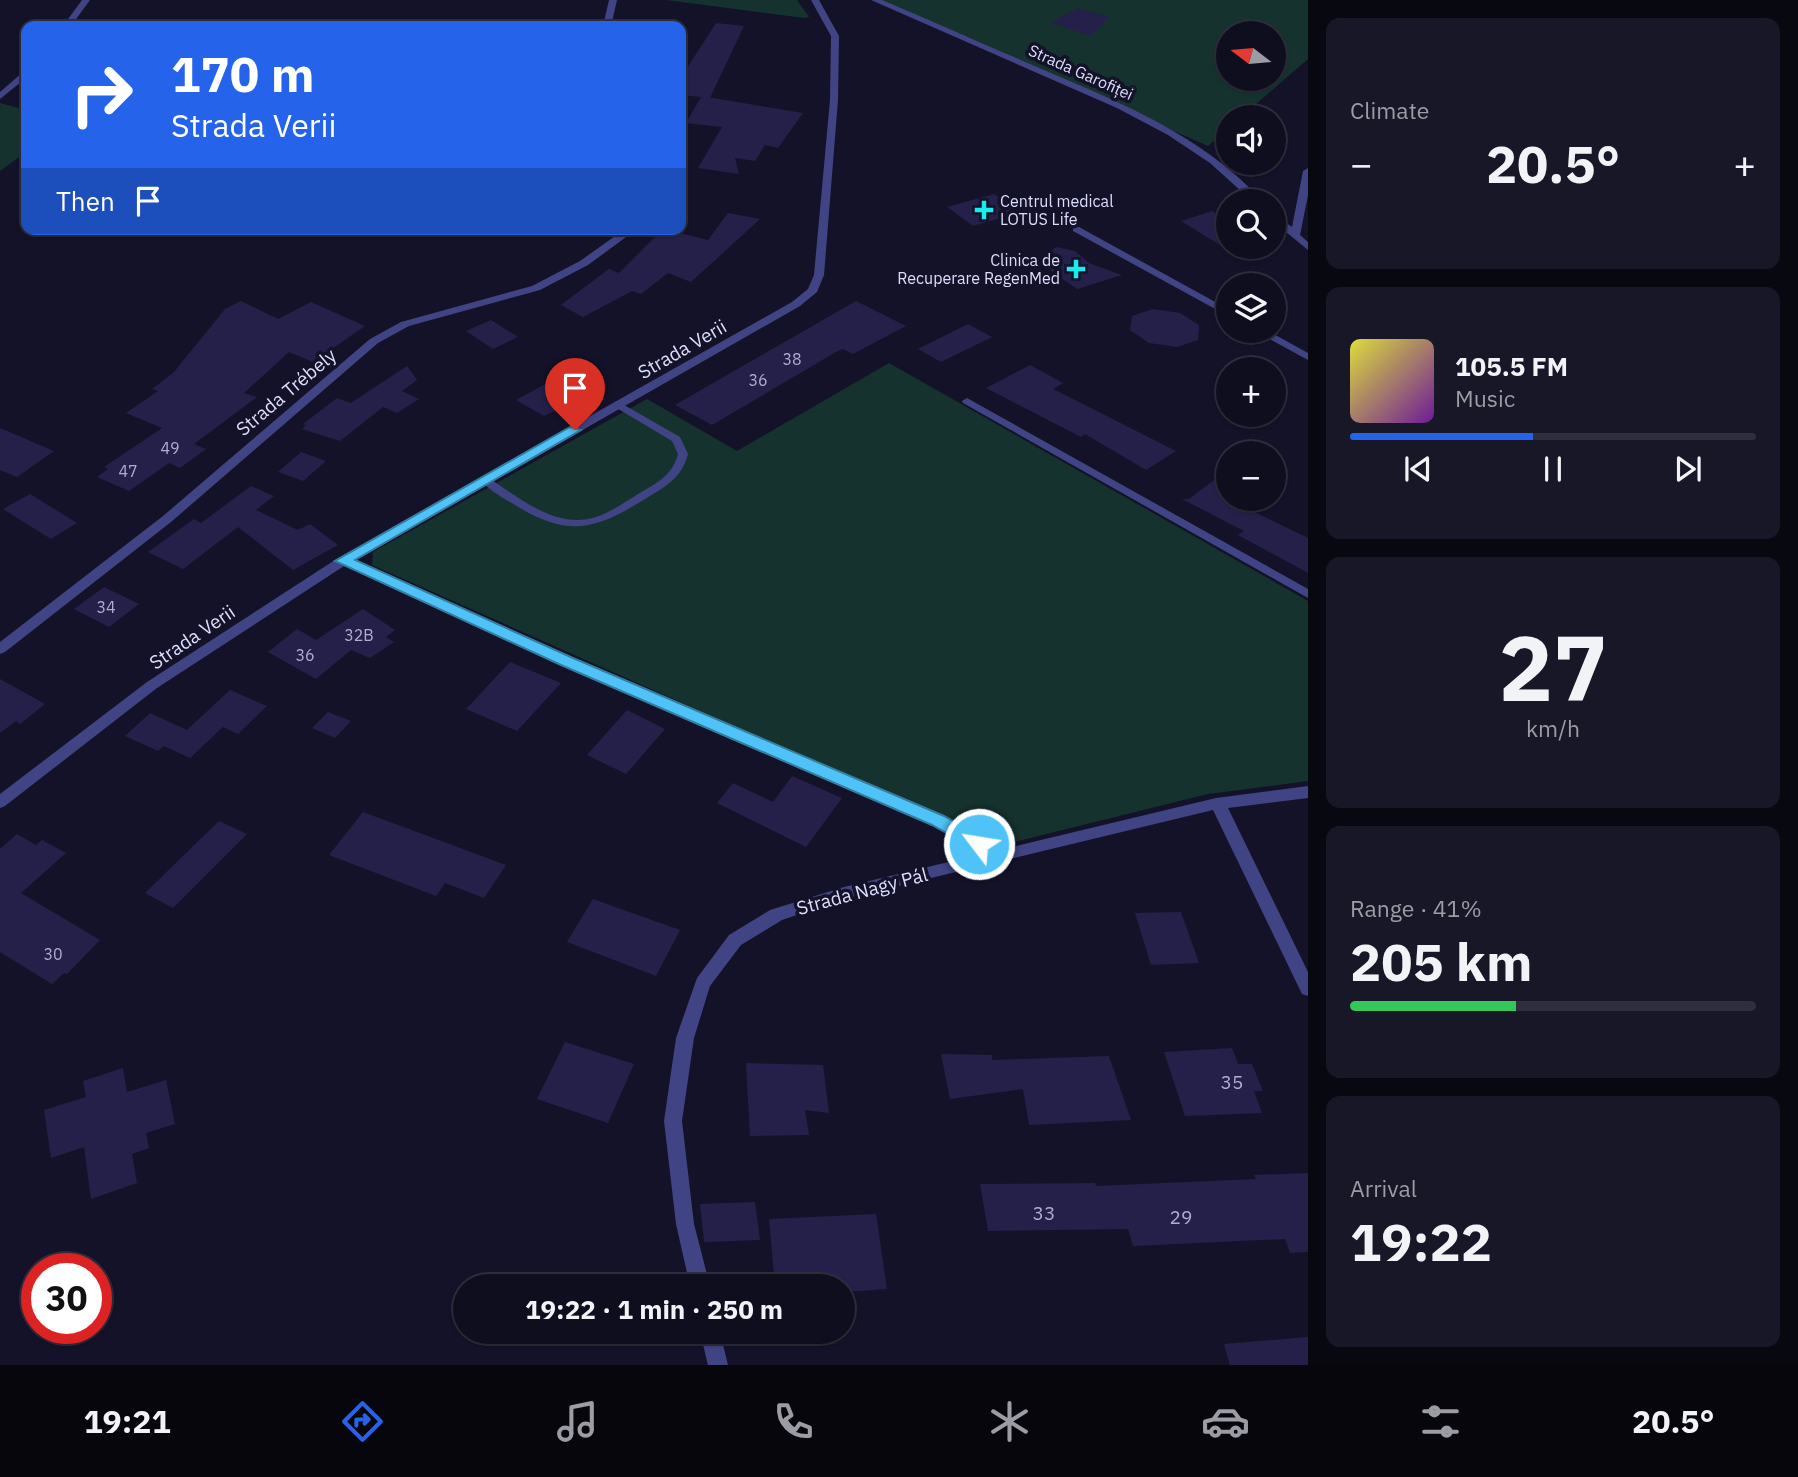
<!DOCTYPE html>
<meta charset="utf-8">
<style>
:root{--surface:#0f0e1f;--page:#181728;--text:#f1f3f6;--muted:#9b9ca4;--line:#2f2e3d;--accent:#2563eb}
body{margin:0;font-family:"IBM Plex Sans",sans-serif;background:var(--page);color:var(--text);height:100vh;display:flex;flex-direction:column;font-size:26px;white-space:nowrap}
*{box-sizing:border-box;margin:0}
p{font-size:23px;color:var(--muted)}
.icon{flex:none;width:38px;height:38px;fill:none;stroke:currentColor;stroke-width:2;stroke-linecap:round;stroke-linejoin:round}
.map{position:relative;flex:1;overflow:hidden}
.details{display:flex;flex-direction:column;gap:18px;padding:18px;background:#080811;width:490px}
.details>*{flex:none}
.hud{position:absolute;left:21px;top:21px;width:665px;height:214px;border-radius:14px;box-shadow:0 2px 5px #0004,0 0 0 2px var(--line);background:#2563eb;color:#fff;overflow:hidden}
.needle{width:46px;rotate:286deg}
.tools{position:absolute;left:1216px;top:21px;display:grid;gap:14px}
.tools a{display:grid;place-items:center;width:70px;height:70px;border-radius:50%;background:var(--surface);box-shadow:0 2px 5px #0004,0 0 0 2px var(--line);font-size:35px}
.speed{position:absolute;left:21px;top:1253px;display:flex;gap:14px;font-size:35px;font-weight:700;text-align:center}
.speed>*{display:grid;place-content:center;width:91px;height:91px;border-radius:50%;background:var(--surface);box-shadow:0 2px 5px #0004,0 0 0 2px var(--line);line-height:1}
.speed .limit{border:10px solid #d22;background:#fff;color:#111}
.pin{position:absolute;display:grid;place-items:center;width:60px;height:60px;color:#fff;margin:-72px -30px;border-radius:50% 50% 50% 0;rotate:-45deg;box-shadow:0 0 7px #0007}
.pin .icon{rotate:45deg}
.me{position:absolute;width:77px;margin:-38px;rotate:301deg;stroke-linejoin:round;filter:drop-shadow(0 0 5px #0008)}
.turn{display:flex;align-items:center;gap:24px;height:147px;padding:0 35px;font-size:32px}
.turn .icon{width:91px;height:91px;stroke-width:2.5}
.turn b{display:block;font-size:49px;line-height:60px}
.then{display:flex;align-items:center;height:66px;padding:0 35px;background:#0003;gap:14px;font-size:26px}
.big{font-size:52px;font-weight:800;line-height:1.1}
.details .tile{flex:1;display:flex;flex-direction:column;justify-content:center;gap:10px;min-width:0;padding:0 24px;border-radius:14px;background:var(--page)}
.details .dial{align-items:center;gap:0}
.dial b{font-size:91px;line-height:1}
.song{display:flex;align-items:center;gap:21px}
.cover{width:84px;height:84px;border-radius:10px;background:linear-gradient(135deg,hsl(60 70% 55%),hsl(280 70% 35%))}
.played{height:7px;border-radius:4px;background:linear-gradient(90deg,var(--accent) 45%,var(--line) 45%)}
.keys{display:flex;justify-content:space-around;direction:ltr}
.heat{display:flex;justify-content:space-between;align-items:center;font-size:38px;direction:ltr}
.charge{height:10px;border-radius:5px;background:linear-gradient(90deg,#34c759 41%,var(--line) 0)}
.trip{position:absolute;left:453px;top:1274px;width:402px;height:70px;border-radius:35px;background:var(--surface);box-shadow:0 2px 5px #0004,0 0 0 2px var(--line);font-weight:800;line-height:70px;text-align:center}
.tabs{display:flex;height:112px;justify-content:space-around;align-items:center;background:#06060c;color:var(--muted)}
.tabs .icon{width:49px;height:49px}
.tabs .selected{color:var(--accent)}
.tabs b{font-size:32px;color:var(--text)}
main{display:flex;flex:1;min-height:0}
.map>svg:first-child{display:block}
.green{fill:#16322f;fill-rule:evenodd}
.building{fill:#242049}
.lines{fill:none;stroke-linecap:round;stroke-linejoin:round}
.lane{fill:#414484;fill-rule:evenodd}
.street{fill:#414484;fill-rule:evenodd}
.route{fill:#4fc3f7;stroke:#337fa1;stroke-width:2}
.poi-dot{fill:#16edef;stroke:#141229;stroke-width:2.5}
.labels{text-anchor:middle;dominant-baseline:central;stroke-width:7;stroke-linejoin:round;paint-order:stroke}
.far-street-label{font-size:16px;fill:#ddddfd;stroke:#141229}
.far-poi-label{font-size:16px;fill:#ddddfd;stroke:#141229;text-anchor:start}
.number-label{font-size:16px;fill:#afaed0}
.street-label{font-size:19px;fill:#ddddfd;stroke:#141229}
.near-number-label{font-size:19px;fill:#afaed0}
</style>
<main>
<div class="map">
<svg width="1308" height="1365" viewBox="0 0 1308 1365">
<rect width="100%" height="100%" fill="#141229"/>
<!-- green -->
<g class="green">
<polygon points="666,0 797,0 809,17 804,18"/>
<path d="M876 0H1308V59L1241 117H1228V128L1208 146ZM1228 33H1274V79H1228Z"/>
<polygon points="0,103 26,110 26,152 0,171"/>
<polygon points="889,363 1308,601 1308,781 1208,794 1002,845 372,565 373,552 647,399 737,451"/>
</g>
<!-- building -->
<g class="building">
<polygon points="1078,8 1110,17 1091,36 1050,22"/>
<polygon points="716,23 744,26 710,98 707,97 803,113 778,148 765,145 755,161 735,158 739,174 698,168 722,127 686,123 701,97 681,95 681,67 687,68"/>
<polygon points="994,194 1021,212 973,226 947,207"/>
<polygon points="1212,211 1228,220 1228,250 1181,221"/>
<polygon points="728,213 760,219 691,282 668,273 641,294 632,291 583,317 561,305 609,269 619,273 663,229 708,240"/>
<polygon points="1056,247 1075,251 1089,263 1122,275 1077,289 1037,261"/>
<polygon points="241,301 278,319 311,302 365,326 313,362 289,352 244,393 257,397 194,444 206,449 180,468 169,463 129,491 97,477 108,469 104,467 162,428 126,413 158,391 152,389 174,372 225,309"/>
<polygon points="856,301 906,326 853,354 843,349 836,352 712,425 675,405"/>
<polygon points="1153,309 1180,313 1199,325 1198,340 1177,347 1149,343 1130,330 1132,316"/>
<polygon points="491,320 518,337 493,349 466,331"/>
<polygon points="968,324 992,337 941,362 918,349"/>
<polygon points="1030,365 1063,383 1053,389 1176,451 1146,470 1085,434 1081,437 986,388"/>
<polygon points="407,366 417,380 402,391 419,399 397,413 383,407 340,441 302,429 306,425 303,424 337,398 351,403"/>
<polygon points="560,376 589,395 544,416 516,400"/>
<polygon points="0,428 54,451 17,477 0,470"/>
<polygon points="301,452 326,461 303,481 278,472"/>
<polygon points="1214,480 1228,488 1228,499 1308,538 1308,573 1238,535 1244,531 1182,499 1189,499"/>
<polygon points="251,486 274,496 256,510 298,530 310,524 338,545 293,570 238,527 183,569 148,552 194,519 201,523"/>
<polygon points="30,494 77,523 51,539 3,509"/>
<polygon points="104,587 139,604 109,627 74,609"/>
<polygon points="363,609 395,630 386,637 394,642 370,658 351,650 316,679 268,652 297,629 316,640"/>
<polygon points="510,662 561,683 517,731 466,709"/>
<polygon points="0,679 45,704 20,724 16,721 0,733"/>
<polygon points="230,690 267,706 238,734 223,727 190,758 164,746 158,751 125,736 150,713 187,730"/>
<polygon points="627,710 665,729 626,774 587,755"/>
<polygon points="328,712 351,721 335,738 312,728"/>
<polygon points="792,776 842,798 806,847 717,803 733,783 773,802"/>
<polygon points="363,812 506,865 484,898 445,883 436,896 329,855"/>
<polygon points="219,821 247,834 173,908 145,893"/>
<polygon points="17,834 36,845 42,840 66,853 21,893 100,940 67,974 64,973 52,984 0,952 0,849"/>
<polygon points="593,899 680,930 656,976 567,942"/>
<polygon points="1181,912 1199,963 1151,965 1135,913"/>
<polygon points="565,1042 634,1064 608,1123 537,1099"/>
<polygon points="1232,1048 1238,1064 1252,1064 1263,1091 1254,1091 1262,1113 1185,1116 1164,1052"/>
<polygon points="941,1054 992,1055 992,1060 1109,1056 1131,1120 1029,1125 1023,1089 950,1099"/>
<polygon points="746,1063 823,1065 829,1113 805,1110 809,1135 750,1136"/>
<polygon points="123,1068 127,1092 166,1080 175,1124 146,1133 149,1148 132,1154 137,1183 91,1199 84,1147 51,1158 44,1110 86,1097 83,1081"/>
<polygon points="1308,1173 1308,1252 1290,1253 1285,1239 1133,1246 1128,1229 988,1231 980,1184 1095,1183 1096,1186 1256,1179 1254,1175"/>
<polygon points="755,1202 760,1240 704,1242 700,1204"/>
<polygon points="876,1214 887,1289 844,1292 844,1286 775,1286 769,1219"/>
<polygon points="1308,1337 1308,1365 1230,1365 1224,1344"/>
</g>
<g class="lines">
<!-- lane -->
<g class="lane">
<polygon points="967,398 1308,589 1308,598 963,403 962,401"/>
<path d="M619 402 680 437 688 454C682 478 665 487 645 499 595 530 568 538 515 505 503 498 489 490 480 480L481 478H489C519 498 557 530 596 517 611 512 624 503 638 494 657 483 672 476 678 454L672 441 615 407V403Z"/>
</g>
<!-- street -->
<g class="street">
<polygon points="82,0 90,0 71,26 63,26"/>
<polygon points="609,0 617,0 611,26 603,26"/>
<polygon points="811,0 819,0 839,36 838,100 824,275 817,292 800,306 353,561 572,659 965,827 999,850 1216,798 1308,786 1308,798 1228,808 1308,972 1308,996 1302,994 1213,810 844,899 782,920 741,945 710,986 694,1038 682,1121 694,1224 710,1286 690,1286 676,1224 664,1121 676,1038 697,978 729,935 770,910 844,887 982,854 955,835 562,665 344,566 157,688 5,806 0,808 0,794 147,682 338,558 792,302 808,289 814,275 830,100 831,36"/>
<path d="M871 0H882C936 23 990 47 1044 70 1121 103 1204 136 1262 201H1252L1210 163 1168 135 1117 108Z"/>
<polygon points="23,72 26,72 26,78 0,99 0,92"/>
<polygon points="1308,168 1308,195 1300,235 1308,242 1308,250 1274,222 1274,214 1292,227 1303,171"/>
<polygon points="1073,227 1079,227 1228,309 1228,316 1073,231"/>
<polygon points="625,229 637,229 588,265 540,290 409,326 378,343 171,522 5,652 0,654 0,642 163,516 370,339 401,322 532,286 580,261"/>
<polygon points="1255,331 1268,331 1308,353 1308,360"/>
<polygon points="700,1332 720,1332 728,1365 708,1365"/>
</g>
</g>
<!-- route -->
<polygon class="route" points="570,427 581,430 355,560 573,658 944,816 985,839 988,844 985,848 973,848 932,825 561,665 335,561"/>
<!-- markers -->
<g class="poi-dot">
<path d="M980.5 199.5h7v7h7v7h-7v7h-7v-7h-7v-7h7z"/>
<path d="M1072.5 258.5h7v7h7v7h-7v7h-7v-7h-7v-7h7z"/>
</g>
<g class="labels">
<!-- far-street labels -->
<g class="far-street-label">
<text transform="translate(1081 72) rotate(24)">Strada Garofiței</text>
</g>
<!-- far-poi labels -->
<g class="far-poi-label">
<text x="1000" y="201">Centrul medical<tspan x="1000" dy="18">LOTUS Life</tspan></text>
<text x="1060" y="260" text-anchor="end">Clinica de<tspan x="1060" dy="18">Recuperare RegenMed</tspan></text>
</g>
<!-- number labels -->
<g class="number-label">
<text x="792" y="359">38</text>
<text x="758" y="380">36</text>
<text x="170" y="448">49</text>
<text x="128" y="471">47</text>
<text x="106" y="607">34</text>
<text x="359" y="635">32B</text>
<text x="305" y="655">36</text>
<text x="53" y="954">30</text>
</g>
<!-- street labels -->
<g class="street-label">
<text transform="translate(682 349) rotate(-30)">Strada Verii</text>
<text transform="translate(286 392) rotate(-40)">Strada Trébely</text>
<text transform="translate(192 637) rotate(-34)">Strada Verii</text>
<text transform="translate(862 891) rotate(-15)">Strada Nagy Pál</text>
</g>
<!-- near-number labels -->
<g class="near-number-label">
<text x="1232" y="1082">35</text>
<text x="1044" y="1213">33</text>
<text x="1181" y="1217">29</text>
</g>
</g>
</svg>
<div class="tools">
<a><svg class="needle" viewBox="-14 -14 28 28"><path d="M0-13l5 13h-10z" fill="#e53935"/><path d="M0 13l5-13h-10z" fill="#9b9ca4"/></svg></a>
<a><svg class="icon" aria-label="sound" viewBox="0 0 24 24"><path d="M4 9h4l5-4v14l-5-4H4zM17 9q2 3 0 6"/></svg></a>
<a><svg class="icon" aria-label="search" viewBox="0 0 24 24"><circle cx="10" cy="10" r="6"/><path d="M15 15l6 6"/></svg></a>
<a><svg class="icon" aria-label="layers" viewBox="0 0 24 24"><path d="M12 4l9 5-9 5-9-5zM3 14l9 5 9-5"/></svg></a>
<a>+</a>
<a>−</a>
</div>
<div class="speed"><div class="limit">30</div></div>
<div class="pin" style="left:575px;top:430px;background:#d93025"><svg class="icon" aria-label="arrive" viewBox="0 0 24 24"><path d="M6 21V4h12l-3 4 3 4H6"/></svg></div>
<svg class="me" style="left:979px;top:844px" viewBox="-20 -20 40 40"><circle r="17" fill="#4fc3f7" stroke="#fff" stroke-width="3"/><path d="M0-11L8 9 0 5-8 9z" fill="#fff"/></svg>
<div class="trip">19:22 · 1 min · 250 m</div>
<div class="hud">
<div class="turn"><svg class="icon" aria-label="right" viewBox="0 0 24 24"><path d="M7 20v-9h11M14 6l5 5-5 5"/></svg><div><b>170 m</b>Strada Verii</div></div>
<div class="then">Then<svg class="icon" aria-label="arrive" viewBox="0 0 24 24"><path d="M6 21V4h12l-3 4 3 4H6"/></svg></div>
</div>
</div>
<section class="details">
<div class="tile"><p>Climate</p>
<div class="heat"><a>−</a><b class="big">20.5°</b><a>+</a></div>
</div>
<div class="tile">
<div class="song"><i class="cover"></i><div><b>105.5 FM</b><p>Music</p></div></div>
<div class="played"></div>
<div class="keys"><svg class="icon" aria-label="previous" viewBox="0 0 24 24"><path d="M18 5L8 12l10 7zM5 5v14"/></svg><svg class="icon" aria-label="pause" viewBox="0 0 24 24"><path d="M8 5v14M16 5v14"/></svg><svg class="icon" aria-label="next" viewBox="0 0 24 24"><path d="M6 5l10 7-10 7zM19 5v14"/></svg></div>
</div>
<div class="tile dial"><b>27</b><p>km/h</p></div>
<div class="tile"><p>Range · 41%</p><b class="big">205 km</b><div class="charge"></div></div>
<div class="tile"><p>Arrival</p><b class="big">19:22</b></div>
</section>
</main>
<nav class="tabs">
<b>19:21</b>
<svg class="icon selected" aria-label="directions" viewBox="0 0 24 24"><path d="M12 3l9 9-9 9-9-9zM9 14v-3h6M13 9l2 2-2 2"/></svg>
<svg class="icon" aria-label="music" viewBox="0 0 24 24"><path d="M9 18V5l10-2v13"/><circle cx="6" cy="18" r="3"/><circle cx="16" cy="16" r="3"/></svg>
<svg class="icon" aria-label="phone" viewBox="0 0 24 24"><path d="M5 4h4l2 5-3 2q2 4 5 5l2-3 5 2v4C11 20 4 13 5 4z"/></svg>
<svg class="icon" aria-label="climate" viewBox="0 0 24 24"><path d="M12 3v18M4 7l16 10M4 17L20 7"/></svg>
<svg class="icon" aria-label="car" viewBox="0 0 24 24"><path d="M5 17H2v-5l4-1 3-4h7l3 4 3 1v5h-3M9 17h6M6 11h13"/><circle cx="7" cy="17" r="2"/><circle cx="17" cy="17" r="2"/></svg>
<svg class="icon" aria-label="filters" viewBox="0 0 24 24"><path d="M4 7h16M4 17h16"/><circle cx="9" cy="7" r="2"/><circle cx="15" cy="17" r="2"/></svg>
<b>20.5°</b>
</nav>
